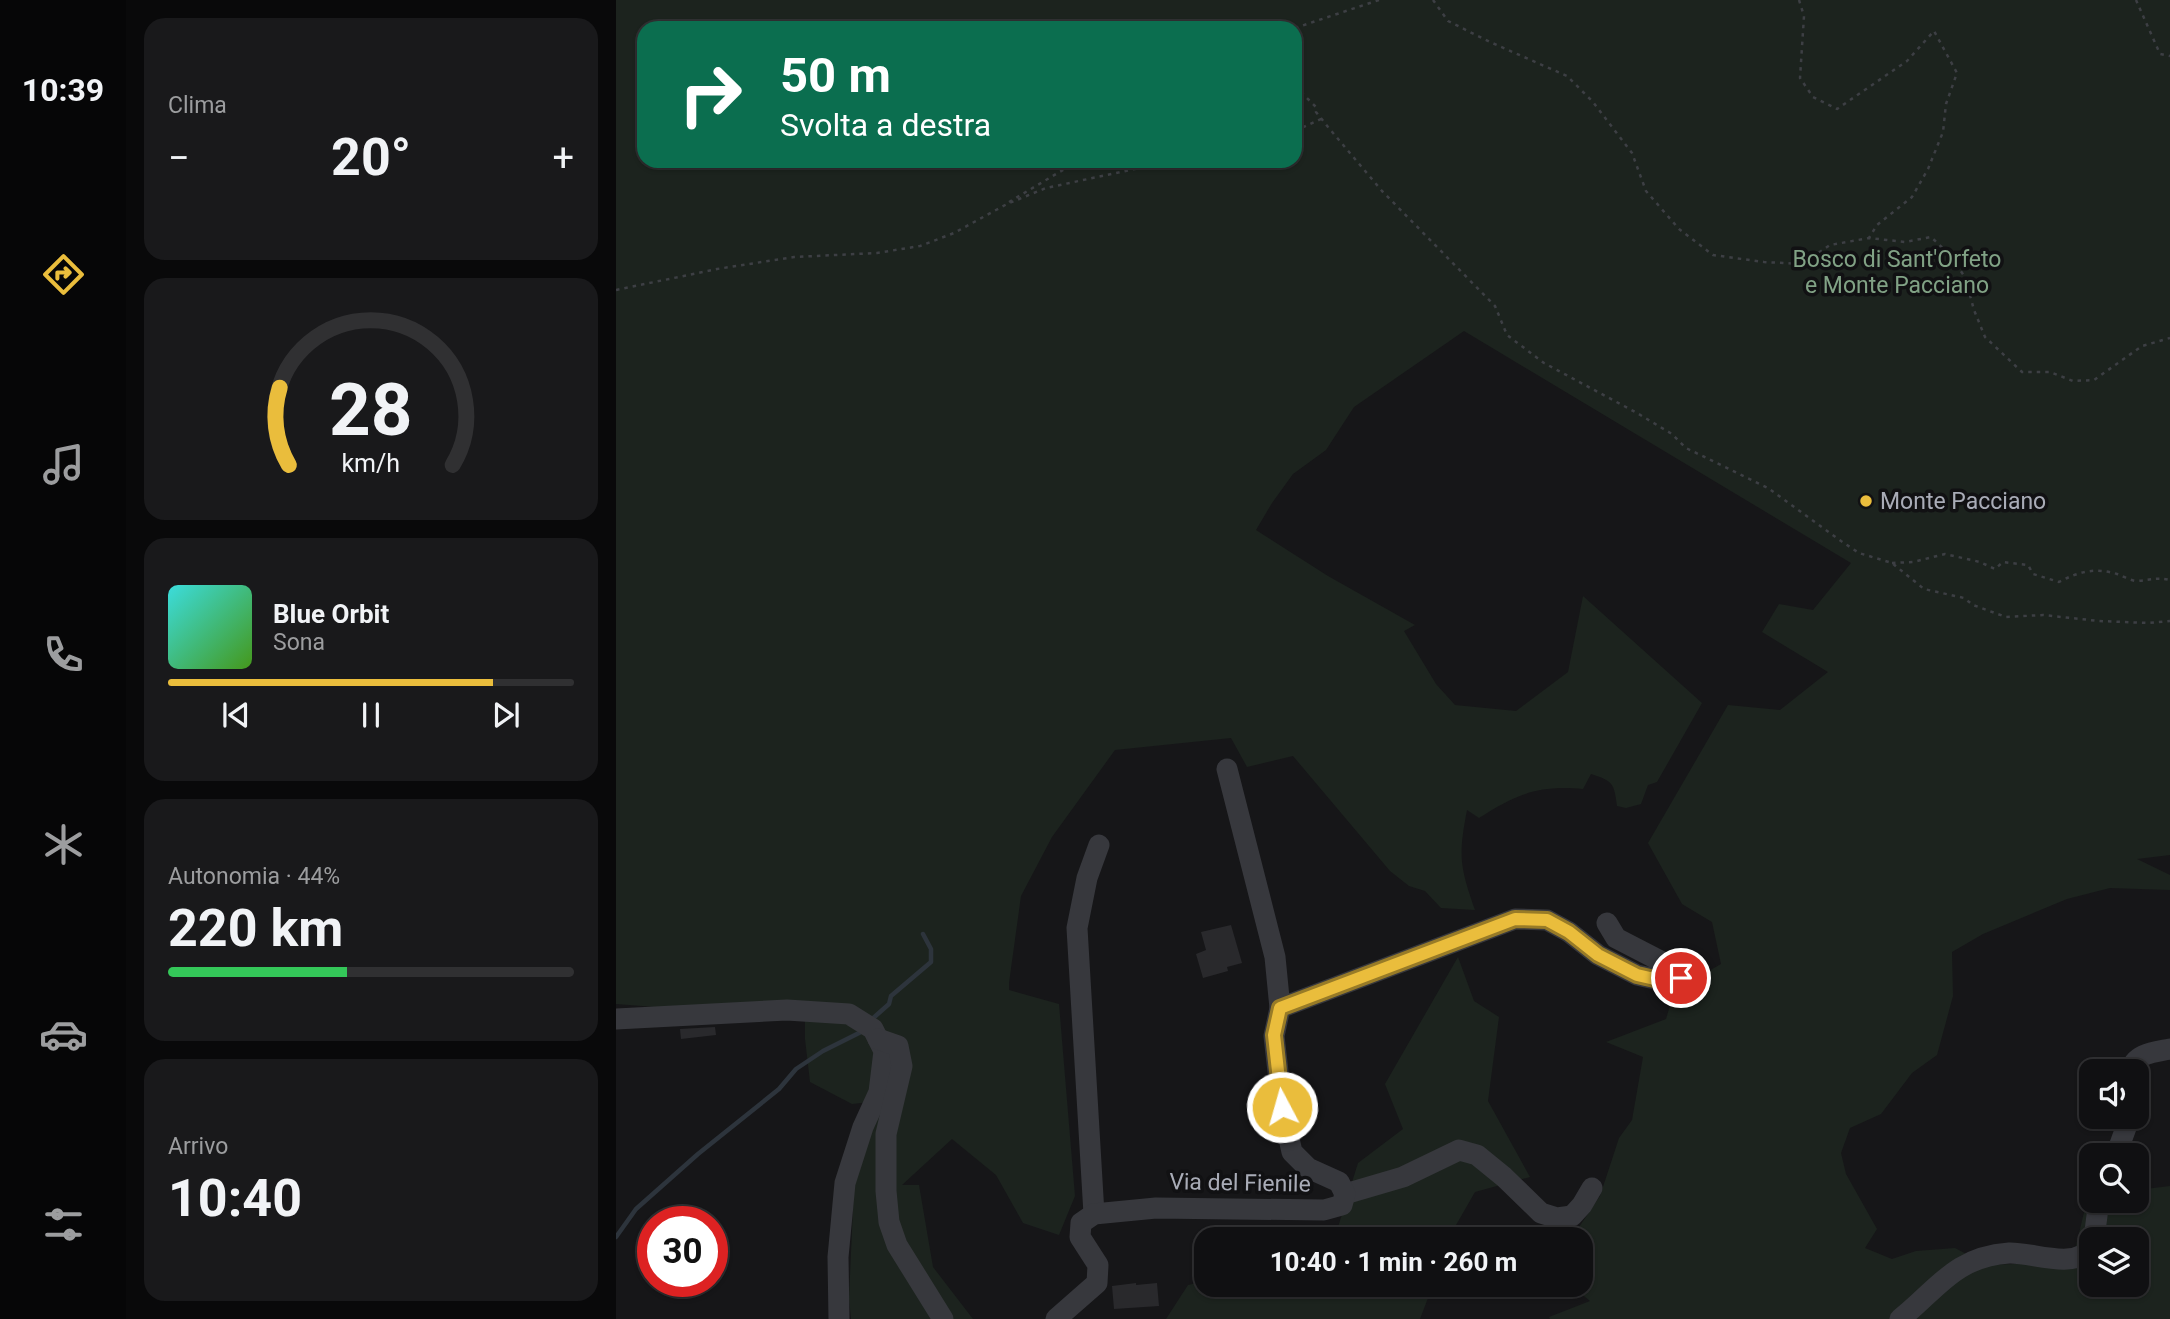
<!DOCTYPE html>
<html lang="it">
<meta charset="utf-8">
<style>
:root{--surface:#101012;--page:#19191b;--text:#f1f3f6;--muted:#9c9d9f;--line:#303032;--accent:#eabd3c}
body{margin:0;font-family:Roboto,sans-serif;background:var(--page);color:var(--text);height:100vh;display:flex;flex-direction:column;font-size:26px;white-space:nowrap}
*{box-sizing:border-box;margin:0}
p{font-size:23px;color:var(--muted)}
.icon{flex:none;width:38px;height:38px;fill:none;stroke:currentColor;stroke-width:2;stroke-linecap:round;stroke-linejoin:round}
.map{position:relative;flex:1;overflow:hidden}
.side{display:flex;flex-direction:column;gap:18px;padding:18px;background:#09090a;width:490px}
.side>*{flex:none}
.hud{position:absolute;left:21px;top:21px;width:665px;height:147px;border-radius:21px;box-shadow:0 2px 5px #0004,0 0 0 2px var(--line);background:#0b6e4f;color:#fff;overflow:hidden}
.controls{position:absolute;left:1463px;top:1059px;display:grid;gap:14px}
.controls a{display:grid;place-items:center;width:70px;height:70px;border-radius:14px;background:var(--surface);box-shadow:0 2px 5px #0004,0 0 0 2px var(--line);font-size:35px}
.speed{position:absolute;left:21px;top:1206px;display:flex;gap:14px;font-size:35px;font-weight:700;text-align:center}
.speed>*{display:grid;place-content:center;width:91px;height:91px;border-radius:50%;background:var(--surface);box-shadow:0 2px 5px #0004,0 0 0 2px var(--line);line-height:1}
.speed .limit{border:10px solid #d22;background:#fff;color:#111}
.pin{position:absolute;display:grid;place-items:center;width:60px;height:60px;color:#fff;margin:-30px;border:4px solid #fff;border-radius:50%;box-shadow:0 2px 7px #0007}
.me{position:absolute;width:77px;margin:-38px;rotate:354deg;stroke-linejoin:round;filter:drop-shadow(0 0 5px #0008)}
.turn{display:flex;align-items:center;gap:24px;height:147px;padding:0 28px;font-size:32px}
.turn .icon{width:91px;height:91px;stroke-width:2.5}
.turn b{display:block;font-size:49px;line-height:60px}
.big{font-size:52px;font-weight:700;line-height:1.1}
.side .widget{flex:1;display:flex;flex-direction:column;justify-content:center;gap:10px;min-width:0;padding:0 24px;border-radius:21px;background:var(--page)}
.side .dial{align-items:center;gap:0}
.dial svg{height:182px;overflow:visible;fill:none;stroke:var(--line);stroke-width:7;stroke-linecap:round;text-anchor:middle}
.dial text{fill:var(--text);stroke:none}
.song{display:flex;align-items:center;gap:21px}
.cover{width:84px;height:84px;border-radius:10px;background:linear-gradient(135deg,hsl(180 70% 55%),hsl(100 70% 35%))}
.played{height:7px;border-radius:4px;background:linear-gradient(90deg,var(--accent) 80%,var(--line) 80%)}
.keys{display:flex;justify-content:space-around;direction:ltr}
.heat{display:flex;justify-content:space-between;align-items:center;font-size:38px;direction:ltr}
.charge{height:10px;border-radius:5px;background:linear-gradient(90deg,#34c759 44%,var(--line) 0)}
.trip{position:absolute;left:578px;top:1227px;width:399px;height:70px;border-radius:21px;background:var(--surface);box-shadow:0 2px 5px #0004,0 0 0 2px var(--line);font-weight:700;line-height:70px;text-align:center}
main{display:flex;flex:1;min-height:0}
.menu{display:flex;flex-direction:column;width:126px;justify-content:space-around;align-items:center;background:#060607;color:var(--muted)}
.menu .icon{width:49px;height:49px}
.menu .on{color:var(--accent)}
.menu b{font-size:32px;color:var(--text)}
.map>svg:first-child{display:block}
.green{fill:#1c231e;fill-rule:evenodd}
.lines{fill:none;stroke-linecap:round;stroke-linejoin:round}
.stream{stroke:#2d343c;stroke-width:4.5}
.building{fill:#29292c}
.path{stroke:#3d3f44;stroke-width:2.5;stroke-dasharray:3.5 5;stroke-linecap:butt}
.minor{stroke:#37383d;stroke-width:21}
.route-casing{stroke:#987b27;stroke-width:18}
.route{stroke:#eabd3c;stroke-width:12}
.poi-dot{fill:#eabd3c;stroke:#111113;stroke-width:2.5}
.labels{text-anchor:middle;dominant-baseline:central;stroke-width:7;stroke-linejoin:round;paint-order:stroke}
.park-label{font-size:23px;fill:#81a285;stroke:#111113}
.poi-label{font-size:23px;fill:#a9acb7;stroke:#111113;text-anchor:start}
.street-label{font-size:23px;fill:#a9acb7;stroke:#111113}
</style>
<main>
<nav class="menu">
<b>10:39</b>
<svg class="icon on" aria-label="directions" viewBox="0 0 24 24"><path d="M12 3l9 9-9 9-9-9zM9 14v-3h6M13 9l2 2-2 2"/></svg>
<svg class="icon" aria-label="music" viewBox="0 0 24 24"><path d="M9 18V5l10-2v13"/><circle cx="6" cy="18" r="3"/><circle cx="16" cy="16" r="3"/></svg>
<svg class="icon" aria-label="phone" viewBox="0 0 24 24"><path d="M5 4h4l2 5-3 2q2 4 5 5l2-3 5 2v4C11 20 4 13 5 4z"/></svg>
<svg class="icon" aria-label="climate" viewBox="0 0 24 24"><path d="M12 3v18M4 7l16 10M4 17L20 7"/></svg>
<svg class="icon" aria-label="car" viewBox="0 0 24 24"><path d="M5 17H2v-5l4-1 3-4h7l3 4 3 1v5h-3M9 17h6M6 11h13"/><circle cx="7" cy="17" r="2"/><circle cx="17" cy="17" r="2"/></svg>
<svg class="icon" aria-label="filters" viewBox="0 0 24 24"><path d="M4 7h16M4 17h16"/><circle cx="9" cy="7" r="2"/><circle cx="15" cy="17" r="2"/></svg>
</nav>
<section class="side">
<div class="widget"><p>Clima</p>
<div class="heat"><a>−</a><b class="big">20°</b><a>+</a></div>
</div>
<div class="widget dial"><svg viewBox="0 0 100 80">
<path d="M14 69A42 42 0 1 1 86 69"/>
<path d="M14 69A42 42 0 0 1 10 35" stroke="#eabd3c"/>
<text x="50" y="56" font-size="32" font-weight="700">28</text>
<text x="50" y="72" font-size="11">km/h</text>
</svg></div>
<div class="widget">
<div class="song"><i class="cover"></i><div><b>Blue Orbit</b><p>Sona</p></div></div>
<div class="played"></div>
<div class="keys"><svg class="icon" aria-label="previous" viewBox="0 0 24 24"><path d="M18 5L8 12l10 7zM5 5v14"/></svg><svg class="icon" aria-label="pause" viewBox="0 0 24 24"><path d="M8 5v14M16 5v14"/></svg><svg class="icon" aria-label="next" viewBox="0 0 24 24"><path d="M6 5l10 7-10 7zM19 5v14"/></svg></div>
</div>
<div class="widget"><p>Autonomia · 44%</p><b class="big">220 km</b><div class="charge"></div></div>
<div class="widget"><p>Arrivo</p><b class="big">10:40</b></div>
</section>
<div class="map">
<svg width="1554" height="1319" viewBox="0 0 1554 1319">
<rect width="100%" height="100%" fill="#161618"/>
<!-- green -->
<g class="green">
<path d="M0 0H1554V855L1521 859 1554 875V890L1494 888 1451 899 1367 934 1336 952 1337 996 1321 1055 1296 1073 1265 1114 1234 1128 1225 1153 1230 1174 1261 1229 1249 1248 1276 1259 1300 1251 1339 1248 1371 1265 1456 1262 1472 1196H1475V1200H1521V1190L1554 1186V1319H934L933 1317 974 1301 955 1285 964 1284V1239H955L984 1196 1003 1138 1016 1120 1027 1057 990 1042 1050 1019 1061 982 1084 976 1105 964 1096 922 1066 904 1032 843 1112 705 1164 710 1212 672 1146 632 1163 604 1197 610 1235 563 848 331 738 407 710 450 677 474 656 503 640 530 712 576 799 625 788 631 820 684 839 705 900 711 952 672 967 596 1086 703 1041 782 1032 785 1025 804 1010 808 1001 806C998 783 997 781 975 774L967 789C922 785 901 794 863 818L851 810C842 857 844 866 859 910L825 908 809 891 793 886 774 871 677 756 631 767 615 738 499 750 436 837 405 896 393 983V990L443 1004 459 1196 443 1235 407 1223 380 1175 336 1139 286 1185H303L317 1267 357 1319H235L233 1298 238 1185 264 1101 236 1104 194 1082 189 1039V1004L92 1011 0 1004ZM28 28H679V161H28ZM1475 1239H1521V1284H1475Z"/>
<polygon points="842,957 858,1001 883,1017 872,1101 914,1177 859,1192 832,1239 701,1239 722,1227 742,1163 787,1129 769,1084"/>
<polygon points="590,1281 590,1284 817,1285 804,1319 550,1319 572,1285"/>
</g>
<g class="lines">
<!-- stream -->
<g class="stream">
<polyline points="255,1020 273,1004 275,996 315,962 315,949 307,934"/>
<polyline points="0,1237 20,1209 82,1154 163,1089 180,1069 207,1051 245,1032"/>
</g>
</g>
<!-- building -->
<g class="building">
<polygon points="615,925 626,963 611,967 612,971 587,978 580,954 590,950 585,932"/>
<polygon points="99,1027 100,1035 65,1039 64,1029"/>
<polygon points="520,1283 520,1285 541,1283 543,1306 498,1309 496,1286"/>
</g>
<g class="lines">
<!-- path -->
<g class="path">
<polyline points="817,0 832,21 874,42 951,76 977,102 1016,153 1030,191 1063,229 1097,255 1148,262 1186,264 1214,245 1253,238 1289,242 1315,237 1332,253 1349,277 1358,310 1369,337 1406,372 1434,372 1457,381 1478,380 1526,346 1554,338"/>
<polyline points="1183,0 1188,16 1184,78 1197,97 1221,109 1291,61 1318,31 1341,73 1330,104 1327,132 1312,169 1296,197 1261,225 1253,238"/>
<polyline points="1520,0 1544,54 1554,56"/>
<polyline points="679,28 763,0"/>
<polyline points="679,86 700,107 700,112 712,127 766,191 879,306 891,335 928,363 1021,413 1056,434 1070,448 1152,488 1225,541 1243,553 1276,563 1308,589 1348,598 1357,605 1390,617 1427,615 1483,621 1533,623 1554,621"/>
<polyline points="679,131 707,118"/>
<polyline points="393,202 462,161"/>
<polyline points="0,290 101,269 178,257 261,253 304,246 338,233 391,204 430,188 556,161"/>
<path d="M1276 563 1297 562 1329 554 1364 562 1379 569 1387 562 1412 565 1417 574 1443 582C1462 572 1479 567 1501 574 1507 576 1515 581 1521 581 1535 580 1540 577 1554 580"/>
</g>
<!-- minor -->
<g class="minor">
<polyline points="664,1008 899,919 931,920 953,932 982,955 1021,975 1057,983 1065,978 1060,969 1000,938 991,923"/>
<polyline points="0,1019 171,1010 233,1014 257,1029 268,1051 263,1092 247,1127 229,1183 222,1257 223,1319"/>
<polyline points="262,1039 282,1046 286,1066 270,1134 270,1191 273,1222 281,1245 327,1319"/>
<path d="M1515 1071C1518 1053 1539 1052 1554 1049"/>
<polyline points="1500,1155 1511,1125 1512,1116"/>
<polyline points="729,1194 787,1177 843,1150 861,1155 888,1177 925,1213 941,1218 956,1216 966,1205 976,1188"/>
<polyline points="478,1214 461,928 471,878 483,845"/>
<polyline points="1478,1239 1483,1200"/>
<polyline points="440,1319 481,1283 482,1265 464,1237 465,1223 478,1214 540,1208 708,1210 726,1205 729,1194 723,1182 692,1168 676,1152 666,1107 658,1036 664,1008 659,957 611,769"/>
<path d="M1284 1319C1322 1289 1338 1257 1393 1253 1417 1252 1459 1271 1475 1247"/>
</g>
</g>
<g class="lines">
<!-- route casing -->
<g class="route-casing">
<polyline id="route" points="666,1107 658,1035 664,1008 899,919 931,920 953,932 982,955 1021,975 1056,983 1065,978"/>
</g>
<!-- route -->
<use href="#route" class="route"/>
</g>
<!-- markers -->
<circle class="poi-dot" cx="1250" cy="501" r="7"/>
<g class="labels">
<!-- park labels -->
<g class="park-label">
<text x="1281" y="259">Bosco di Sant'Orfeto<tspan x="1281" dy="26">e Monte Pacciano</tspan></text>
</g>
<!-- poi labels -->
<g class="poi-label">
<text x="1264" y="501">Monte Pacciano</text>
</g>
<!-- street labels -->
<g class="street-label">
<text transform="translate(624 1183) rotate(1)">Via del Fienile</text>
</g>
</g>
</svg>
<div class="controls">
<a><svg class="icon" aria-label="sound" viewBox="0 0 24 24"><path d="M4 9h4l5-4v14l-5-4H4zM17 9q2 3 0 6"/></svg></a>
<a><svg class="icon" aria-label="search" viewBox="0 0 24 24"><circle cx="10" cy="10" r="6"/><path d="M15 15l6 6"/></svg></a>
<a><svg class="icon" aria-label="layers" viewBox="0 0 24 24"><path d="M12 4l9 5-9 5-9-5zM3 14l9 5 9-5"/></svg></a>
</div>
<div class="speed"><div class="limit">30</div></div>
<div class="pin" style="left:1065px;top:978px;background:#d93025"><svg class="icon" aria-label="arrive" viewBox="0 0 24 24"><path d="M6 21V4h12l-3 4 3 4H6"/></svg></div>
<svg class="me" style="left:666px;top:1107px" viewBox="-20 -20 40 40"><circle r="17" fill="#eabd3c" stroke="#fff" stroke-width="3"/><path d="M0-11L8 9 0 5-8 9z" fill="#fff"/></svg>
<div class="trip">10:40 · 1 min · 260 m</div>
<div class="hud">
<div class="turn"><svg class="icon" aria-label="right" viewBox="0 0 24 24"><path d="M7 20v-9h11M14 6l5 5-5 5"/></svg><div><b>50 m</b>Svolta a destra</div></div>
</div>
</div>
</main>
